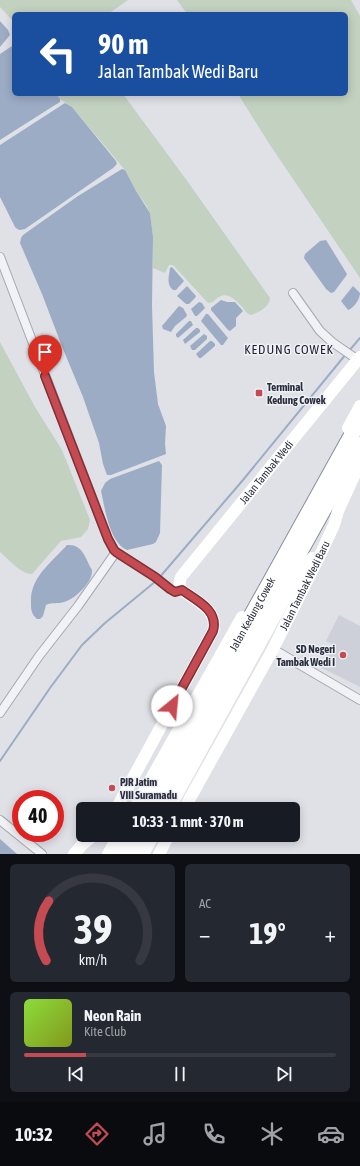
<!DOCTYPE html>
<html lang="id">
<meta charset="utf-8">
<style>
:root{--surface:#171b24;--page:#242831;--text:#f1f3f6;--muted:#9ea1a6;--line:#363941;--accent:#c64a52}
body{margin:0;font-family:"Asap Condensed",sans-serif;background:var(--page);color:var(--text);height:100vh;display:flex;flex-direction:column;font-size:15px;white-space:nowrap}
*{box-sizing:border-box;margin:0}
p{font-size:13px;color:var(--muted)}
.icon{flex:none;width:22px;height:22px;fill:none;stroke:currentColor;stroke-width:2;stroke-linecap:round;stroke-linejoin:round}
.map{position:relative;height:854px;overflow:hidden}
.panel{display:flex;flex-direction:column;gap:10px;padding:10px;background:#0d0f14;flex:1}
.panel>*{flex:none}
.guide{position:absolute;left:12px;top:12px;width:336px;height:84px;border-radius:6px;box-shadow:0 2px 10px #0003;background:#1a4fa0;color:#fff;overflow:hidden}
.speed{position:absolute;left:12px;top:790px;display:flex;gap:8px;font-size:20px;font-weight:700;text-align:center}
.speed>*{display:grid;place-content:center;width:52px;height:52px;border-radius:50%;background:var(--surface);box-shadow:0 2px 10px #0003;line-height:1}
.speed .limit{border:6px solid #d22;background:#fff;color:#111}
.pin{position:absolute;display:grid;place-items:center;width:34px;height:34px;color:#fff;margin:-41px -17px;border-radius:50% 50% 50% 0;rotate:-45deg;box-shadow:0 0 4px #0007}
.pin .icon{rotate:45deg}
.me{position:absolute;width:44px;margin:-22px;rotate:28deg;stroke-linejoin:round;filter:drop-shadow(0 0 3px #0008)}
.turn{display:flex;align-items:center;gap:14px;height:84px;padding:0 20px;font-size:18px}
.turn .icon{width:52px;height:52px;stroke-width:2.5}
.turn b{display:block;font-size:28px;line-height:34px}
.big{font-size:30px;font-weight:700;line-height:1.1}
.panel .card{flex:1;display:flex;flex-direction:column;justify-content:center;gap:6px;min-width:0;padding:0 14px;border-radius:6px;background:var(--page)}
.panel .dial{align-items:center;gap:0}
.dial svg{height:104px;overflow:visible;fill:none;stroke:var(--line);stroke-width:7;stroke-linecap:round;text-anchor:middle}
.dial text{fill:var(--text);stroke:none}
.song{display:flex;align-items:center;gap:12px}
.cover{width:48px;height:48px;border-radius:6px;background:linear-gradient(135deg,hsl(90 70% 55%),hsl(70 70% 35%))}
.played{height:4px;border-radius:2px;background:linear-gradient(90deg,var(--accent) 20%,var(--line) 20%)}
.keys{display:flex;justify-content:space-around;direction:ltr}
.heat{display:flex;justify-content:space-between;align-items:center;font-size:22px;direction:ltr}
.panel .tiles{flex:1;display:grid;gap:10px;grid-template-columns:1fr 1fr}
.card:last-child{grid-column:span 2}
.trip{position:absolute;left:76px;top:802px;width:224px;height:40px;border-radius:6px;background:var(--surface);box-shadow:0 2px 10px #0003;font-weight:700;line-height:40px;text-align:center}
.menu{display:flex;height:64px;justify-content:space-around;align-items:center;background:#090b0e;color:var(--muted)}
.menu .icon{width:28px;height:28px}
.menu .active{color:var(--accent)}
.menu b{font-size:18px;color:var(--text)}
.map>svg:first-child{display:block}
.built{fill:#cdd0d9}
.green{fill:#c3d1c0}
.water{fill:#9cacc5}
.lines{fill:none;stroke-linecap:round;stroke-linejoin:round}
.stream{stroke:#9cacc5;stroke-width:2}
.street-casing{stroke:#a5a8b1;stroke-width:10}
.highway-casing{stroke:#878e9d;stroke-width:17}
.street{stroke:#f1f2f6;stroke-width:8}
.secondary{stroke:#fff;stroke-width:12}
.highway{stroke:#fff;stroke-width:15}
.route-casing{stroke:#813035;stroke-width:10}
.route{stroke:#c64a52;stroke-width:7}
.poi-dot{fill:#c64a52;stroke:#eef0f5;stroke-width:1.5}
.labels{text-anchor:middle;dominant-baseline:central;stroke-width:3;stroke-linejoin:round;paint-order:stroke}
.poi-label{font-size:11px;font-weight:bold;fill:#292e3d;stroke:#eef0f5;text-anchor:start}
.street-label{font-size:11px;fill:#292e3d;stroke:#eef0f5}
.quarter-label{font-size:13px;letter-spacing:1px;fill:#1b202e;stroke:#eef0f5}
</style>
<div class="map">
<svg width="360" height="854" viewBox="0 0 360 854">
<rect width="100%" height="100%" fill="#dfe1e7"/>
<!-- built -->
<polygon class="built" points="339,615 360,626 360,687 320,667 332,644 326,641"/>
<!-- green -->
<g class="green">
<polygon points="0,0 128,0 108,14 14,14 14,22 0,7"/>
<polygon points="177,0 351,0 360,16 360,278 270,145 238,94 346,94 346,14 187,14"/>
<path d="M56 94H123L188 182 270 298C269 308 259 312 251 315L248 314C241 306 230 290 219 297 214 300 213 303 208 303L173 265H169L165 273 153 268V237L150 213 146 205 136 191 125 170 72 107 60 99Z"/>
<path d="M0 342 35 407 62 450 90 520 88 529 81 537 61 541 32 574C22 575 8 559 0 552Z"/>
</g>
<!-- water -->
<g class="water">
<polygon points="0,21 8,30 10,35 0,47"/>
<polygon points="12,46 14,46 14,94 56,94 60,99 60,102 55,105 0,140 0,54"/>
<path d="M65 103 72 107 116 161 117 164 113 168 25 229C21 230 19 231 15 227L0 197V145Z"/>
<polygon points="122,169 125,170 136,191 150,213 153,237 152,305 154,372 158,404 166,426 165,444 166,454 111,475 107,475 103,464 99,443 83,397 63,349 42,294 20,243 21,238 23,235 78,196"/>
<polygon points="326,240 347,274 346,276 334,292 331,293 326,289 304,258 305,254 320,241"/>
<path d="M172 267 184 281 176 290H173C166 284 169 277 170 268Z"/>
<polygon points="187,286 196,296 195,298 189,304 186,304 177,296"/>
<path d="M353 286 360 293C360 299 354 308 348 310L341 301Z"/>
<polygon points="221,300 227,302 235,302 243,311 236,318 236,326 230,331 228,330 211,310 211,308"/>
<polygon points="199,302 202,303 205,308 197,316 195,316 191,309"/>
<polygon points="179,306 183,308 187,315 186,317 175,326 171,332 163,329 162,326"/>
<polygon points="206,314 208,314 228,338 223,345 221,345 201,321"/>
<polygon points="189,321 191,321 193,325 178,338 176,336 176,334"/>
<polygon points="196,328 198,328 200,330 200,332 185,344 183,340"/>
<polygon points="204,334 207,336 207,339 195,350 192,350 190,346"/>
<polygon points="210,341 212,341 215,344 215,346 201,358 199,358 196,354"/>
<path d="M159 461 162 465 160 533 156 542 153 544 127 550C109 542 105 508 101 491L105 483 110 479Z"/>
<path d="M67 545C83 544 85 558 92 570 93 582 75 599 64 602 58 604 52 602 46 605L43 616 40 619H37C31 614 31 609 31 602 30 577 52 562 67 545Z"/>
<polygon points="0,839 17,854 0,854"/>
</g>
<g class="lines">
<!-- stream -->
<g class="stream">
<polyline points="349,351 360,338"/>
<polyline points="159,578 243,480 346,354"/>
<polyline points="0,761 50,688 82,645 105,623 156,581"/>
</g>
<!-- street casing -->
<g class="street-casing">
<g id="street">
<polyline points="0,257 108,539 114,550 116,552 155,577 170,589 175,591 182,590"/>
<polyline points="293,293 320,331 332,342 358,360"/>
<polyline points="273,649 360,700"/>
<polyline points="0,713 39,656 78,606 116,552"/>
<polyline points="0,820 42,854"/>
</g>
</g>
<!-- highway casing -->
<g class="highway-casing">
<g id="highway">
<path id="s3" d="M144 809 360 420"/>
<polyline points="157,809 360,444"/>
<polyline points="119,854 130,835"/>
<polyline points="132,854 142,835"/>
</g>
</g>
<!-- street -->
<use href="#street" class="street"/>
<!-- secondary -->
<g class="secondary">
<polyline points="348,428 360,406"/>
<path id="s1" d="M116 809 213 631C219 610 196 601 182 590 179 586 179 582 181 577L360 357"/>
<polyline points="134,809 242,617"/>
<polyline points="169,809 294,582 312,558"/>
<path id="s2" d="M184 809 273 649 321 553 334 525 338 511 360 463"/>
<polyline points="74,854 83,844 94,835"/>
<polyline points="108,854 119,835"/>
<polyline points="143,854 154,835"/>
<polyline points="159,854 169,835"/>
</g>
<!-- highway -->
<use href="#highway" class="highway"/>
</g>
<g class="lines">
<!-- route casing -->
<g class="route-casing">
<path id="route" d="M45 376 108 539 114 550 116 552 155 577 170 589 175 592 182 590C196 600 219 610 213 631L172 706"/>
</g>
<!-- route -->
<use href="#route" class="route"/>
</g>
<!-- markers -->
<g class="poi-dot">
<rect x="255" y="389" width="8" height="8" rx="2"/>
<circle cx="343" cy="655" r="4"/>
<circle cx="112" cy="788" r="4"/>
</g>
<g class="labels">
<!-- poi labels -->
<g class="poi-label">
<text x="267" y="387">Terminal<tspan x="267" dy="13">Kedung Cowek</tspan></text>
<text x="335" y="649" text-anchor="end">SD Negeri<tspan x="335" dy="13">Tambak Wedi I</tspan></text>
<text x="120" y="782">PJR Jatim<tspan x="120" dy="13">VIII Suramadu</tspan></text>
</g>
<!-- street labels -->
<g class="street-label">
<text stroke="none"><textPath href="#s1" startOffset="407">Jalan Tambak Wedi</textPath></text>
<text stroke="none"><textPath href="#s2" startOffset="254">Jalan Tambak Wedi Baru</textPath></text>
<text stroke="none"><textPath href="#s3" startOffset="223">Jalan Kedung Cowek</textPath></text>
</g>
<!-- quarter labels -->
<g class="quarter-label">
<text x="289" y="349">KEDUNG COWEK</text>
</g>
</g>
</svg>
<div class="speed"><div class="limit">40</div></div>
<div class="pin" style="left:45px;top:376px;background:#d93025"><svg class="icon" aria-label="arrive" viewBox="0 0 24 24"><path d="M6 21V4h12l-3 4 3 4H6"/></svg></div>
<svg class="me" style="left:172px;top:706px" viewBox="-20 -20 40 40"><circle r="19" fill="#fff"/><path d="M0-13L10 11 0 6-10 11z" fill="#c64a52"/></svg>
<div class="trip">10:33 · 1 mnt · 370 m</div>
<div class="guide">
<div class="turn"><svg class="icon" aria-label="left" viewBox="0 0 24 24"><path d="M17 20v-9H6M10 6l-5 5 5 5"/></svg><div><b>90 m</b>Jalan Tambak Wedi Baru</div></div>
</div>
</div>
<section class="panel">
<div class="tiles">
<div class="card dial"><svg viewBox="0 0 100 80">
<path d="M14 69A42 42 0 1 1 86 69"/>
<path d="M14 69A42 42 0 0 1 16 23" stroke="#c64a52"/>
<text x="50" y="56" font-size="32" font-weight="700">39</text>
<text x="50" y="72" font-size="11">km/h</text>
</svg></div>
<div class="card"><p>AC</p>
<div class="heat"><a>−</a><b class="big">19°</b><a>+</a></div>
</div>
<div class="card">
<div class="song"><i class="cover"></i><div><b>Neon Rain</b><p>Kite Club</p></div></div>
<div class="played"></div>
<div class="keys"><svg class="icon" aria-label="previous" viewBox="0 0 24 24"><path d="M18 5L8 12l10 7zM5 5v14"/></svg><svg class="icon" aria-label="pause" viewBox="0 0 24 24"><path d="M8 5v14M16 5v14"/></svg><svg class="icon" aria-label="next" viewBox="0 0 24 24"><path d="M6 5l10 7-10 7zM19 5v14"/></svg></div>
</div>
</div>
</section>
<nav class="menu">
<b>10:32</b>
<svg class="icon active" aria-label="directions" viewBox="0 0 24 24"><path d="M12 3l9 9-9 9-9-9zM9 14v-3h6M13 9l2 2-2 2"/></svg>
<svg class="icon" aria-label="music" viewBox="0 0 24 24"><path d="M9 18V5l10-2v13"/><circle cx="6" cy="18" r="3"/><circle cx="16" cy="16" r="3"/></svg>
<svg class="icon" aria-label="phone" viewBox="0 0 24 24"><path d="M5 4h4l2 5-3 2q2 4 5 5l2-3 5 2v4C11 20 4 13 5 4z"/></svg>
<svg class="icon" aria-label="climate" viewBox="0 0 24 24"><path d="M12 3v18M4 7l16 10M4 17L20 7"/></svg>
<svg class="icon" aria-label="car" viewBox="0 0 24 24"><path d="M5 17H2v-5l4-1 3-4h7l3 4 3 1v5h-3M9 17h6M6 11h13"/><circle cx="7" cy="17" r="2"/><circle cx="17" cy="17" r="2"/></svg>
</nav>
